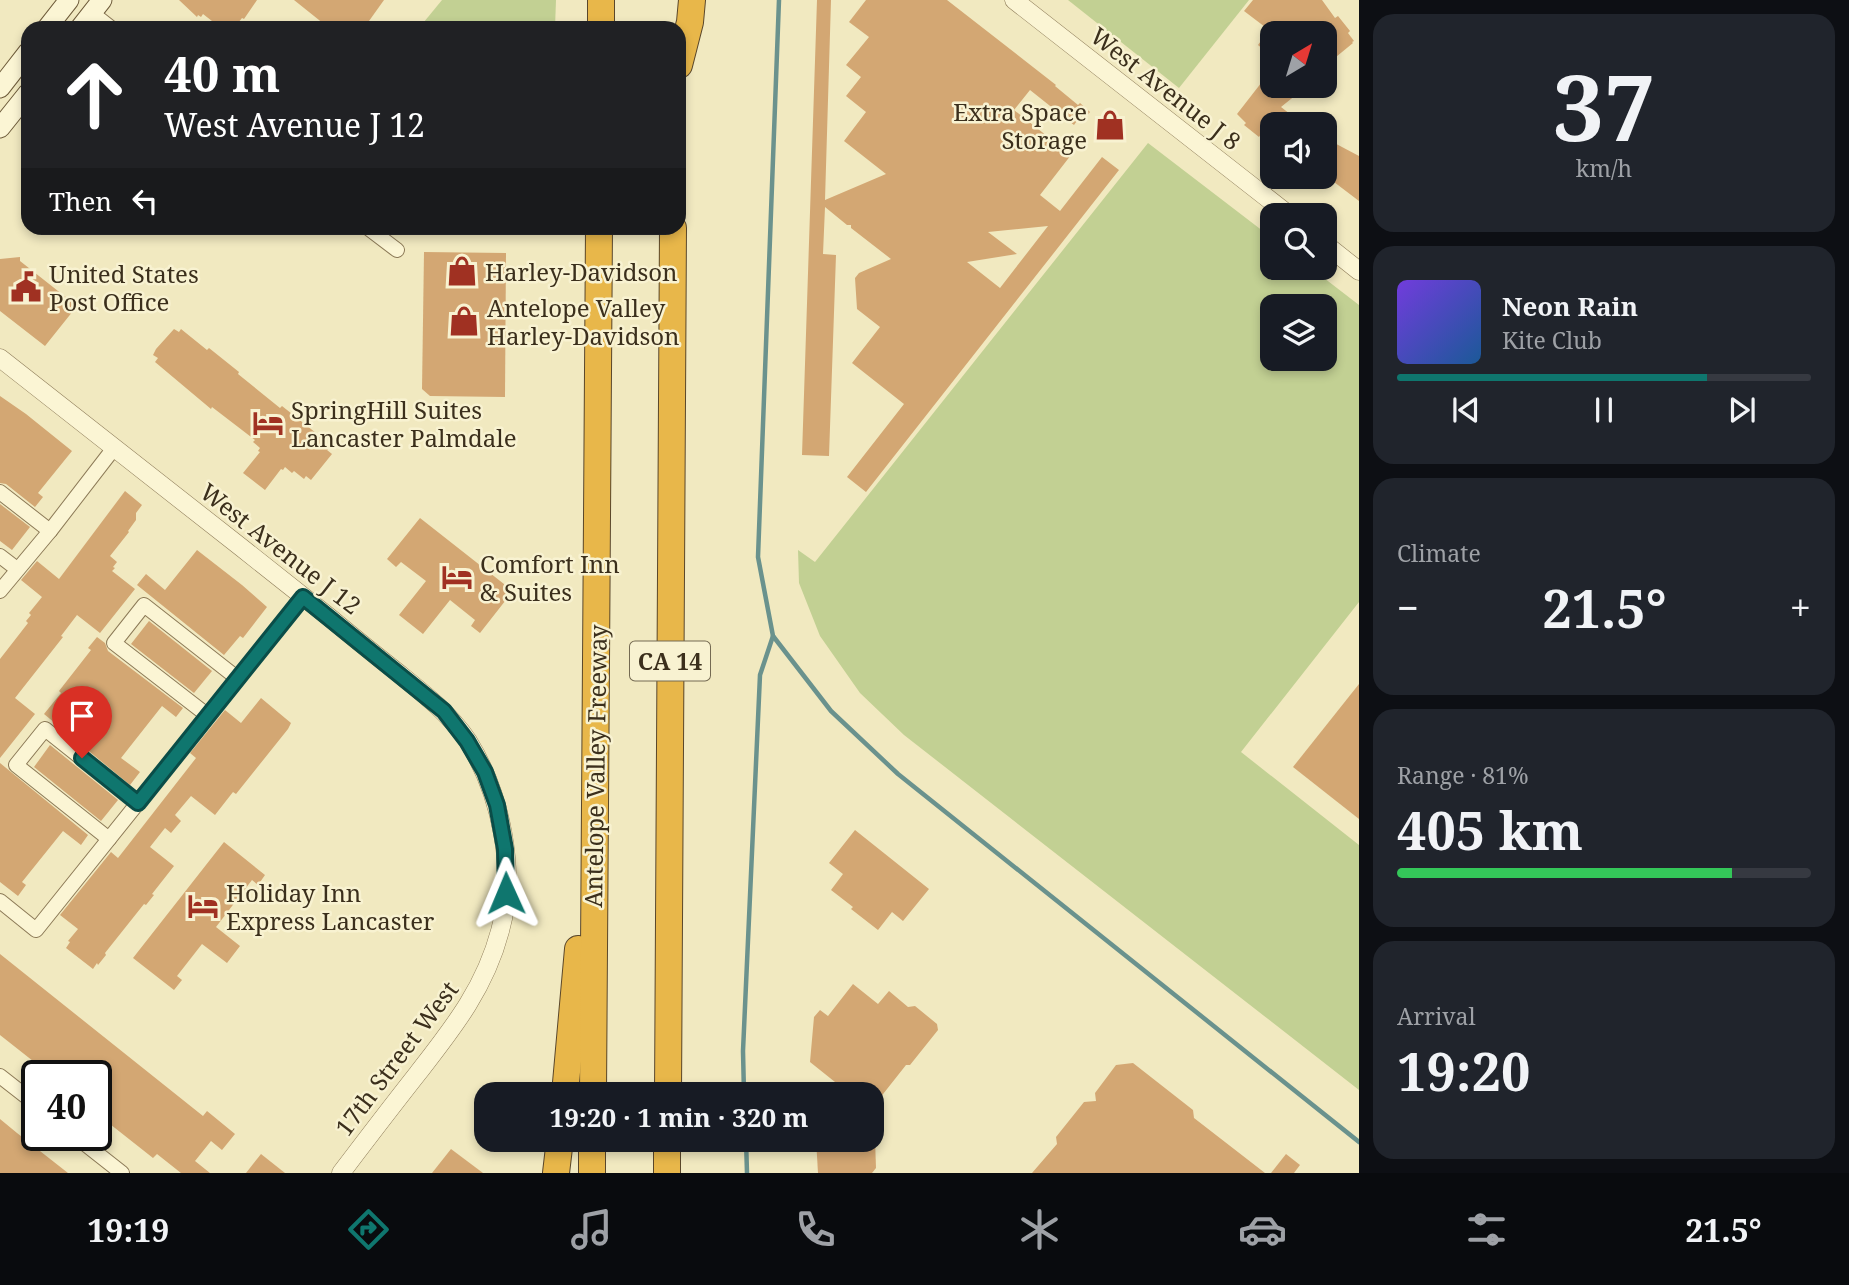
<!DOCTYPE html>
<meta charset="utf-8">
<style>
:root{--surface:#171b24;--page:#20242c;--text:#f1f3f6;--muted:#9ea1a6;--line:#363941;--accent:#0f766e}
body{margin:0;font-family:"Noto Serif",serif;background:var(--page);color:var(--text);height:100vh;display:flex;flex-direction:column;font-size:26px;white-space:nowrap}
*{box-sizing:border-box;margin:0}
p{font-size:23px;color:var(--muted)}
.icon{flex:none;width:38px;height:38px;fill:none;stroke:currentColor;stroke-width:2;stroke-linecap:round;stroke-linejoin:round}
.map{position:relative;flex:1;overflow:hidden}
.details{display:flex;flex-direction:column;gap:14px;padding:14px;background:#0d0f14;width:490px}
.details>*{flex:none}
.guide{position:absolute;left:21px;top:21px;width:665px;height:214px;border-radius:21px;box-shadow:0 4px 10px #0003;background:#202124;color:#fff;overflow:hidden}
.needle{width:46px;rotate:38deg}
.fabs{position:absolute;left:1260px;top:21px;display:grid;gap:14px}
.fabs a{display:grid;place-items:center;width:77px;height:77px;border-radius:14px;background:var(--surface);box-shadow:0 4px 10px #0003;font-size:35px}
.speed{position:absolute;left:21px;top:1060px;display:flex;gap:14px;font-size:35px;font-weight:700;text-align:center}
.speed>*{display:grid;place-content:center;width:91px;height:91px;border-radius:50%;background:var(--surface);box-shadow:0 4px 10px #0003;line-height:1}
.speed .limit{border:4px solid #111;border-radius:10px;background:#fff;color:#111}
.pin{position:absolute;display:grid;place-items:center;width:60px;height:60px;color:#fff;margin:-72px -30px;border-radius:50% 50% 50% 0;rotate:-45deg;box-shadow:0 0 7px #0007}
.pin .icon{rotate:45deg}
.me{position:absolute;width:77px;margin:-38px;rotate:359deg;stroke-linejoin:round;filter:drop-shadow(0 0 5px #0008)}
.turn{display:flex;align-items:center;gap:24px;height:147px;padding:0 28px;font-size:32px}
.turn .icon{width:91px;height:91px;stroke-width:2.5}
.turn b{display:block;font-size:49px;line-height:60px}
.then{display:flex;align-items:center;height:66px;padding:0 28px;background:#0003;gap:14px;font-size:26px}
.big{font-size:52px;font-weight:700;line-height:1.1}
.details .card{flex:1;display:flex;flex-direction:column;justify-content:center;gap:10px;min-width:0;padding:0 24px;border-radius:21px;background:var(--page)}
.details .dial{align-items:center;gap:0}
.dial b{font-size:91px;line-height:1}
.song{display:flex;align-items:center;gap:21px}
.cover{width:84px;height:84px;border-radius:10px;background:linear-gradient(135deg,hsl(260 70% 55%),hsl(210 70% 35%))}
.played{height:7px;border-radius:4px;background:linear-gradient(90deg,var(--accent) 75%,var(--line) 75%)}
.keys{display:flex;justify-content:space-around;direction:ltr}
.heat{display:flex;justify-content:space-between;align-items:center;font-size:38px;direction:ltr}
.charge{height:10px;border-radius:5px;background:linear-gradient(90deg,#34c759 81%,var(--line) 0)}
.trip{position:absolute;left:474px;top:1082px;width:410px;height:70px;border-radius:21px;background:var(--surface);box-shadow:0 4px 10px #0003;font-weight:700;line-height:70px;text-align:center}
.tabs{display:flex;height:112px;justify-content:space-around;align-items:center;background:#090b0e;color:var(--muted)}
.tabs .icon{width:49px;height:49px}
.tabs .active{color:var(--accent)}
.tabs b{font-size:32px;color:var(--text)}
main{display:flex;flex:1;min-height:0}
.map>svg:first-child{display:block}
.green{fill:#c2d093;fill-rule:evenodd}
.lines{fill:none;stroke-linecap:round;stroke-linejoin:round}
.stream{stroke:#6a928d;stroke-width:4.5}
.building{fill:#d3a773;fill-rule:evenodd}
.minor-casing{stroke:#8c7a57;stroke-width:16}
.tertiary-casing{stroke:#8c7a57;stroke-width:19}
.secondary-casing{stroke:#6e5b3a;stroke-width:21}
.motorway-casing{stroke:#5a472b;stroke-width:28}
.minor{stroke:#fbf5d4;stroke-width:14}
.tertiary{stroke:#fbf5d4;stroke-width:18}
.secondary{stroke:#fbf5d4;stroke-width:19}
.motorway{stroke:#e8b74a;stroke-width:26}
.route-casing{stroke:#0a4d48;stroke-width:18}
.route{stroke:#0f766e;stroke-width:12}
.labels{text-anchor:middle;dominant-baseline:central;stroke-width:5;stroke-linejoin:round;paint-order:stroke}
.shield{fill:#f8f2d1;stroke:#746a52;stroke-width:2}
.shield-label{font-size:23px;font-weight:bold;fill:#3b2f1c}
.street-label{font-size:24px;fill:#3b2f1c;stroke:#f8f2d1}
.poi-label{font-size:24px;fill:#3b2f1c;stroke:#f8f2d1;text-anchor:start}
</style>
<main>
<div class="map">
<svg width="1359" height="1173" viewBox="0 0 1359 1173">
<rect width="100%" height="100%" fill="#f1e9c0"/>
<!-- green -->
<g class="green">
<polygon points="442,0 556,0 555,28 419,28"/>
<polygon points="1068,0 1249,0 1179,88"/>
<path d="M1148 143 1272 238V268H1311L1359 305V602L1241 752 1359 845V1090L904 735 860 693 820 636 799 583 798 550 815 562ZM1272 306H1325V359H1272Z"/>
</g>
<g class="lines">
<!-- stream -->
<g class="stream">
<polyline points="779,0 758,557 773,636 831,711 898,774 1359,1142"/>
<polyline points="744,1094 743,1051 760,675 773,636"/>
<polyline points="746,1139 747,1173"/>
</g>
</g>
<!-- building -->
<g class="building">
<polygon points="179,0 257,0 244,19 242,18 234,28 221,28 203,14 201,17 198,15 197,17"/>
<polygon points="294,0 384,0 364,28 329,28"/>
<path d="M817 0H831L825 200 886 174 844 141 866 112 846 96 861 77 846 65 869 37 849 22 866 0H947L1056 85 1055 86 1078 105 1080 103 1090 112 1083 121 1079 118 1074 125 1030 90 1014 110 1071 155 1040 195 1060 211 1102 157 1119 170 866 492 847 477 904 404 852 363 880 327 857 309 855 278 859 273 891 259 851 228V225H847L825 207 823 254 836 255 829 456 802 455ZM1048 226 1000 288 967 262 1017 254 988 232Z"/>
<polygon points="1253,0 1322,0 1335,18 1338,16 1350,31 1348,33 1354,41 1352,42 1353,43 1325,66 1325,33 1302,33 1293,23 1285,33 1272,32 1272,57 1258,45 1269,30 1244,11"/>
<polygon points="1272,69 1272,86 1307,86 1281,107 1290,114 1282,123 1272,115 1272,143 1261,134 1259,137 1244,125 1246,123 1237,114"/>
<polygon points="1325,138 1359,156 1359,201 1334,182 1325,178"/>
<polygon points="424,252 506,253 505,397 430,396 422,389"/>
<polygon points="20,257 20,261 77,306 45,346 0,311 0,259"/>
<polygon points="174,329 179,332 181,329 207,350 209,348 239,372 238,374 280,408 282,406 321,437 319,439 330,447 327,450 332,454 311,480 306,476 304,479 294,471 292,473 285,467 283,470 281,469 265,490 243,473 260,452 258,451 260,448 253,442 255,440 212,407 211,409 155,362 158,358 153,355 156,349"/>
<polygon points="0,396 26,414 72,451 38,493 43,497 35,507 6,484 0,483"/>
<polygon points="125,491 142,505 136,513 136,520 128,531 129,532 110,556 117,562 113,567 115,568 112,571 135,589 100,633 77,615 61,636 63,637 15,698 35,714 0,758 0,659 28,623 26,621 31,615 29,613 42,597 21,580 37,561 59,579"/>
<polygon points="0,504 30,527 12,550 0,541"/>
<polygon points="420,518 513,591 480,633 471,626 475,620 450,600 423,634 399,615 426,581 401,562 396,567 387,559"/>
<polygon points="197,550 242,585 267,607 243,638 240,636 224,655 137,585 146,574 165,590"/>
<polygon points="149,621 212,671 194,693 131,644"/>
<polygon points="97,637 105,643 108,651 183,708 176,717 162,706 121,758 140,772 130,785 44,714 61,693 59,691 91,650 88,648"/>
<polygon points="1359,684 1359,819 1293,767"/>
<polygon points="261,698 291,723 288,729 236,794 233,792 215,815 191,796 175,815 181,821 171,833 165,828 150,847 174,866 152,894 154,895 146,905 144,904 105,953 106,955 98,965 97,963 93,969 66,948 70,942 68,941 78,929 60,915 111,852 118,858 196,758 190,753 225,710 241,723"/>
<polygon points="50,745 118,800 101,821 34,767"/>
<polygon points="0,763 88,835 81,845 63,831 22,882 26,885 18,896 0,882"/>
<polygon points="855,830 929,889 903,921 892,912 878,930 851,909 853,907 831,890 843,874 829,863"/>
<polygon points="224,842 265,875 258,885 252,880 216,927 240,946 227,963 202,944 177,976 182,980 174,990 133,958"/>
<polygon points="0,954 203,1116 207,1111 235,1134 222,1150 211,1141 195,1161 210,1173 181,1173 157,1154 153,1158 96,1113 96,1076 52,1076 0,1035"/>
<polygon points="853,984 878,1004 889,991 908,1007 915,1006 937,1024 938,1030 910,1065 906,1065 872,1108 872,1094 850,1094 810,1062 814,1017 820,1010 828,1016"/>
<polygon points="1133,1063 1193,1110 1194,1118 1265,1173 1032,1173 1057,1144 1056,1137 1084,1102 1096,1101 1095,1093 1116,1065"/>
<polygon points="0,1119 17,1133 68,1173 0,1173"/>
<polygon points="816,1139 875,1139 876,1168 872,1173 818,1173"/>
<polygon points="451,1149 483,1173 432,1173"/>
<polygon points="261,1154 285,1173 246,1173"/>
<polygon points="1286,1154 1300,1165 1294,1173 1271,1173"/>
</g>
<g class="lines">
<!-- minor casing -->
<g class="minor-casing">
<g id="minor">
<polyline points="92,13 111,28"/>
<polyline points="368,228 397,250"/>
<polyline points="0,492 50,531"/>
<polyline points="0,556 17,569"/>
<polyline points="0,591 50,531 114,448"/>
<polyline points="207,715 114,643 144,605 237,678"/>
<polyline points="109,839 16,765 45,729 138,803"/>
<polyline points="0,901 36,930 303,597"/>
<polyline points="0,1076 37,1105"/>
<polyline points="75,1136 122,1173"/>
</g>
</g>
<!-- tertiary casing -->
<g class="tertiary-casing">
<g id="tertiary">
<polyline points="1014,0 1289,215"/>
<polyline points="1325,244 1359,271"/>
<path d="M0 358C110 445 220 530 329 617 352 636 374 654 397 672 423 693 449 713 468 741 501 794 517 871 500 931 485 988 453 1028 418 1073 392 1106 366 1140 341 1173"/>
</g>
</g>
<!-- secondary casing -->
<g class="secondary-casing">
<g id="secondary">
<polyline points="47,28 69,0"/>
<polyline points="80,28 102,0"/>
<polyline points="0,88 28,52"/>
<polyline points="0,128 28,93"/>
</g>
</g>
<!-- motorway casing -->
<g class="motorway-casing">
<g id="motorway">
<polyline points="601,28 601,0"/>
<polyline points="679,65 690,22 692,0"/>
<polyline points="565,1094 578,949"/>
<polyline points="593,1094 599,228"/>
<polyline points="668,1094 673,228"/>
<polyline points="556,1173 560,1139"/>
<polyline points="592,1173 592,1139"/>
<polyline points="667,1173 667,1139"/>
</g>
</g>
<!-- minor -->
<use href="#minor" class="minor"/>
<!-- tertiary -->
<use href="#tertiary" class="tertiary"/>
<!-- secondary -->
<use href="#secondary" class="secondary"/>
<!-- motorway -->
<use href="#motorway" class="motorway"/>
</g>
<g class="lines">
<!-- route casing -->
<g class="route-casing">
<polyline id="route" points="82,758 138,803 303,597 444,711 467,741 485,772 497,805 505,849 506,893"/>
</g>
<!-- route -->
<use href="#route" class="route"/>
</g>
<!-- icons -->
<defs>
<g id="shop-bare" transform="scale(2.415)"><path d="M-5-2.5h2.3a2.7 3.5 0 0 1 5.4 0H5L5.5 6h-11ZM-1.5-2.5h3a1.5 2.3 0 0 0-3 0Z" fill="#a03122" stroke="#f8f2d1" stroke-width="2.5" paint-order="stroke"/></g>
<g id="civic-bare" transform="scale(2.415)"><path d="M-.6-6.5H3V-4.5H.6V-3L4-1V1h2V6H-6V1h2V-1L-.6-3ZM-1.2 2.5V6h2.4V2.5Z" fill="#a03122" stroke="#f8f2d1" stroke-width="2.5" paint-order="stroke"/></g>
<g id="hotel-bare" transform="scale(2.415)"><path d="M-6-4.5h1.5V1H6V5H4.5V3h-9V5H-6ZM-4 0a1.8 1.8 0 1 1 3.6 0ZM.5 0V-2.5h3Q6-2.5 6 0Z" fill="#a03122" stroke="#f8f2d1" stroke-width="2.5" paint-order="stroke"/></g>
</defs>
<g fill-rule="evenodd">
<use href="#shop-bare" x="1110" y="125"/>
<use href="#shop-bare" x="462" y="271"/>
<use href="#civic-bare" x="26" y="287"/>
<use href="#shop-bare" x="464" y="321"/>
<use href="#hotel-bare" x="268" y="423"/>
<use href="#hotel-bare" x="457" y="577"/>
<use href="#hotel-bare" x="203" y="906"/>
</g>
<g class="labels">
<!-- shield labels -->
<rect class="shield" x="630" y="641.5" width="80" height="39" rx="5"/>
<g class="shield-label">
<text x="670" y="661">CA 14</text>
</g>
<!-- street labels -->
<g class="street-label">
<text transform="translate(1166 88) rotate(38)">West Avenue J 8</text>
<text transform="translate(281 548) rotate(38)">West Avenue J 12</text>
<text transform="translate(595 766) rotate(-89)">Antelope Valley Freeway</text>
<text transform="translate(396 1058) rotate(-53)">17th Street West</text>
</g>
<!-- poi labels -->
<g class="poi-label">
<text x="1087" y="111" text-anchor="end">Extra Space<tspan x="1087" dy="28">Storage</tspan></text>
<text x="485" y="271">Harley-Davidson</text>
<text x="49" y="273">United States<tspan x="49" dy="28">Post Office</tspan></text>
<text x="487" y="307">Antelope Valley<tspan x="487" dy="28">Harley-Davidson</tspan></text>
<text x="291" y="409">SpringHill Suites<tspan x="291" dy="28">Lancaster Palmdale</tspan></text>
<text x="480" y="563">Comfort Inn<tspan x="480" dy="28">&amp; Suites</tspan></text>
<text x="226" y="892">Holiday Inn<tspan x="226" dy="28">Express Lancaster</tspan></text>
</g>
</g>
</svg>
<div class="fabs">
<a><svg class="needle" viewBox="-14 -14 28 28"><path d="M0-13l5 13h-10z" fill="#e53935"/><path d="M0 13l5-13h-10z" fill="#9ea1a6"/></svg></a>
<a><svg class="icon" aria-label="sound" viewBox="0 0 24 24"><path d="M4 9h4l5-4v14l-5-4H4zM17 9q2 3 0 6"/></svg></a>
<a><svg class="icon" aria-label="search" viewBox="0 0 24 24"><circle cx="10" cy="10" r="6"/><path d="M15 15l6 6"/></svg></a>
<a><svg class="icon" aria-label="layers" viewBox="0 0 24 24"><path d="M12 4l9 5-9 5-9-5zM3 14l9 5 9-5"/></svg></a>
</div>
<div class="speed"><div class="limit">40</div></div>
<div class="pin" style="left:82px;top:758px;background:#d93025"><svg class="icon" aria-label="arrive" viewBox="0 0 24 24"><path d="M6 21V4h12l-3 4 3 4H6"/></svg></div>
<svg class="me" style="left:506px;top:893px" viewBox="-20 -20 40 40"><path d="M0-17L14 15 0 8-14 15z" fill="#0f766e" stroke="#fff" stroke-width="4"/></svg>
<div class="trip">19:20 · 1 min · 320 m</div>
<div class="guide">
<div class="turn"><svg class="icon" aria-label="ahead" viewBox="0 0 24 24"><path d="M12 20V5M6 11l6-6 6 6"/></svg><div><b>40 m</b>West Avenue J 12</div></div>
<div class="then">Then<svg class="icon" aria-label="left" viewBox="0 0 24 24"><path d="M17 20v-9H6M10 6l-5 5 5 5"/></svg></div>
</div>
</div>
<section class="details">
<div class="card dial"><b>37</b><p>km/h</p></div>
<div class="card">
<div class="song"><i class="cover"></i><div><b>Neon Rain</b><p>Kite Club</p></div></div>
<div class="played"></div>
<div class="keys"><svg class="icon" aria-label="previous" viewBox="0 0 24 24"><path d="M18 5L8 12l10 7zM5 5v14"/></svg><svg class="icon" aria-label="pause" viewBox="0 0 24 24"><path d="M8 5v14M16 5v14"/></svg><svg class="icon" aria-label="next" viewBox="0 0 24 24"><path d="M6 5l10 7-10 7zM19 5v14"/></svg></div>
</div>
<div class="card"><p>Climate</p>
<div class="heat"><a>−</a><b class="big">21.5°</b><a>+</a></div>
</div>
<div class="card"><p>Range · 81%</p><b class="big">405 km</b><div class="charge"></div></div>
<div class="card"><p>Arrival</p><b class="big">19:20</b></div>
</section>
</main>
<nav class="tabs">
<b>19:19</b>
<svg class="icon active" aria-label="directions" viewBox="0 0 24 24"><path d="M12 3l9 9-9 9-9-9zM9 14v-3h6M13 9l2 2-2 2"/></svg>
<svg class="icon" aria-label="music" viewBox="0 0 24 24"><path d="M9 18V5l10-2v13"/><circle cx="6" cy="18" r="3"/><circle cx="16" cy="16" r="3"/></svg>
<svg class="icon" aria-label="phone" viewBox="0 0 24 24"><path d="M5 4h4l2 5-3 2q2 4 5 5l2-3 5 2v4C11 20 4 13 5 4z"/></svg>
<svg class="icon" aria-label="climate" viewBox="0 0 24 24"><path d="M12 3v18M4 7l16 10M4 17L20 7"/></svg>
<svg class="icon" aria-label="car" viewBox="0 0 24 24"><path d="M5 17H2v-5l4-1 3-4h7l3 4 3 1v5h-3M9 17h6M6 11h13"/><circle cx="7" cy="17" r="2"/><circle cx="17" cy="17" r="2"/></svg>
<svg class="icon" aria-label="filters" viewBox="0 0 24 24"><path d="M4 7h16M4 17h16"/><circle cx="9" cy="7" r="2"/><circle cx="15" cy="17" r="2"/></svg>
<b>21.5°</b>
</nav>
